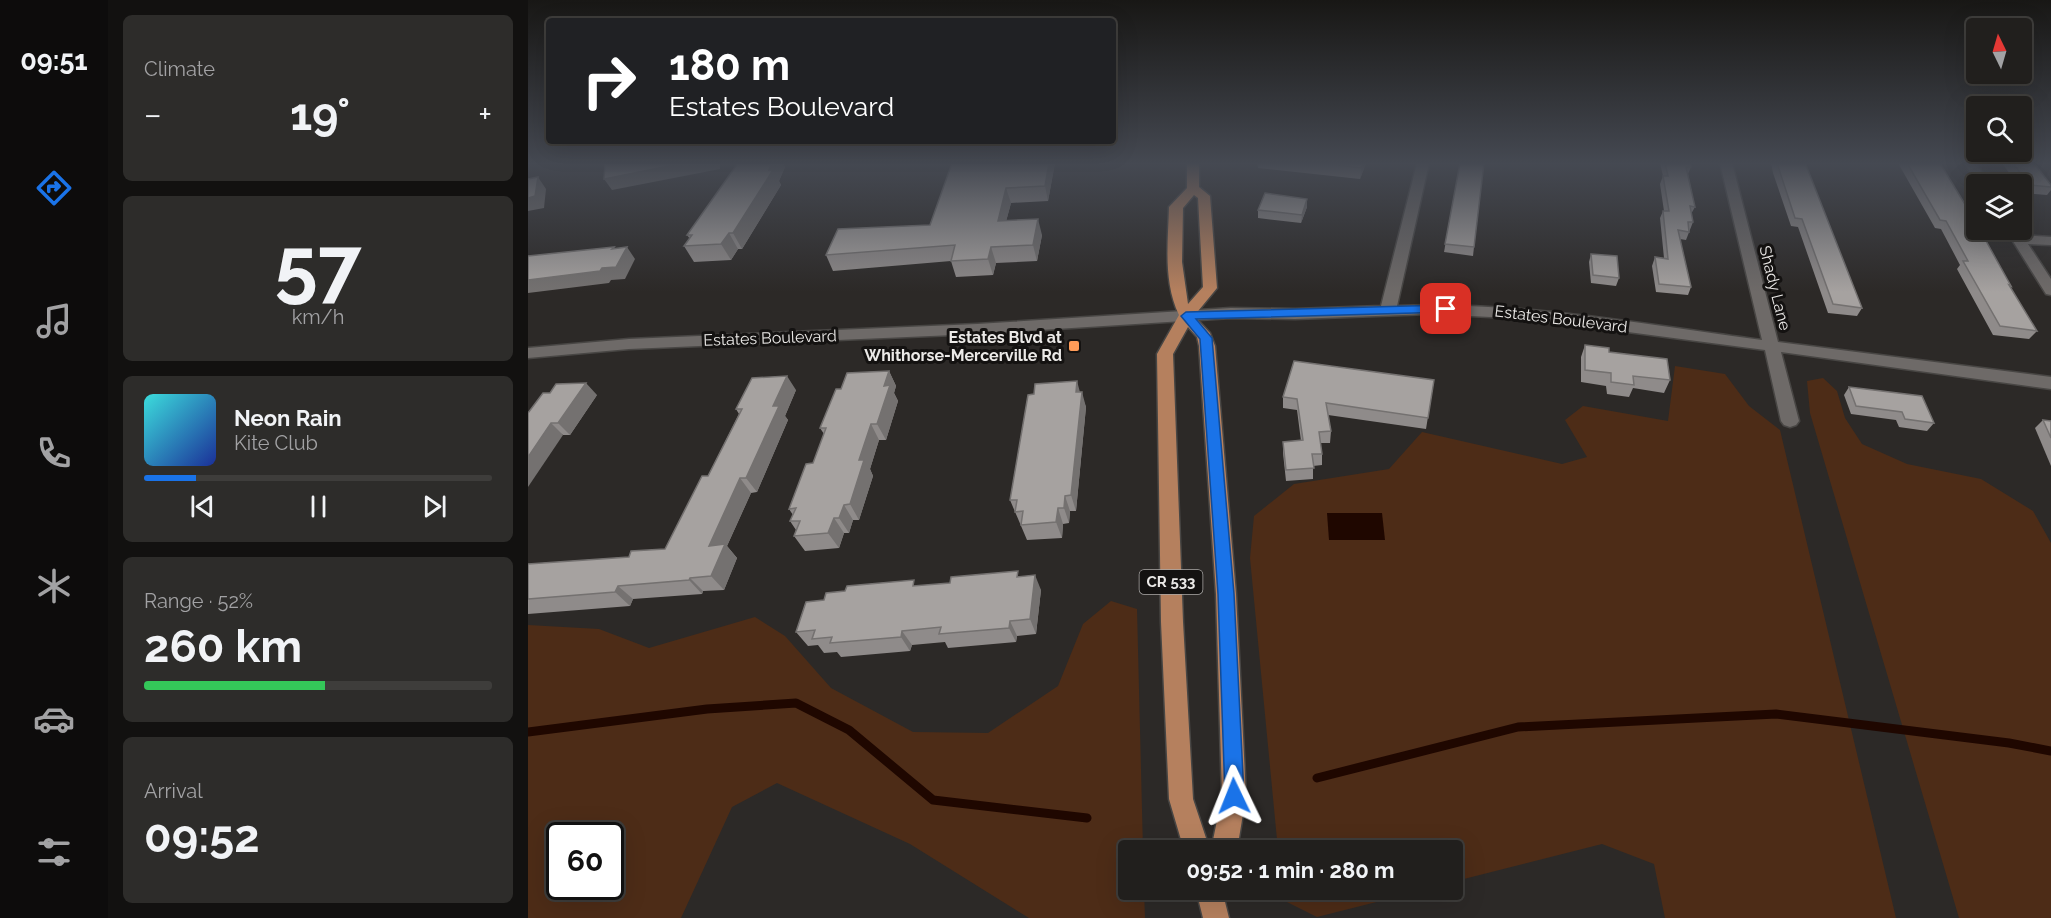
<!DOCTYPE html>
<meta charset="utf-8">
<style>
:root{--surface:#211f1d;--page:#2d2c2a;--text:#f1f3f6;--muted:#a2a2a4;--line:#3e3d3b;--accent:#1a73e8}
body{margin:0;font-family:Raleway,sans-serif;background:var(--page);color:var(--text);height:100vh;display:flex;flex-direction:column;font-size:22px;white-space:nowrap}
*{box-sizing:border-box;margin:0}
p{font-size:20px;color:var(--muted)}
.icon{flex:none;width:33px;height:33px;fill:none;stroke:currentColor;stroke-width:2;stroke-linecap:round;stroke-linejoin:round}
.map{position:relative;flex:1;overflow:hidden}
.sheet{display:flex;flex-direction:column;gap:15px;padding:15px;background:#121110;width:420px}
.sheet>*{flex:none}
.top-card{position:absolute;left:18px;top:18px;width:570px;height:126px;border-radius:6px;box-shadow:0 6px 24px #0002,0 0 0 2px var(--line);background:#202124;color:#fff;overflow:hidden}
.needle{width:39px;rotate:355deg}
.buttons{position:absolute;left:1438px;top:18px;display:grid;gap:12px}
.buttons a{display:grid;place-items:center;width:66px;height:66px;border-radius:6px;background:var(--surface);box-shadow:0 6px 24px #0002,0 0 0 2px var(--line);font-size:30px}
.speed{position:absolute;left:18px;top:822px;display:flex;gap:12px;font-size:30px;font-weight:700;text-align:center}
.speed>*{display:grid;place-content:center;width:78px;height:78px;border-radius:50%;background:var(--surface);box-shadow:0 6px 24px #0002,0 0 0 2px var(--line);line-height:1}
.speed .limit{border:3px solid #111;border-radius:9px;background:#fff;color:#111}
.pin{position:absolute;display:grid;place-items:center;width:51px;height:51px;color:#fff;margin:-26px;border-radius:12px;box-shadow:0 3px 9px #0006}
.me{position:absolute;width:66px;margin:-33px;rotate:358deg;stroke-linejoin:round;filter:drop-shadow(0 0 4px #0008)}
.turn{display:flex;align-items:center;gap:21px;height:126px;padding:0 24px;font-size:27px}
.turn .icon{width:78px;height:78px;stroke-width:2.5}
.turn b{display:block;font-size:42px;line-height:51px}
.big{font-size:45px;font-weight:700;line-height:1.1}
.sheet .tile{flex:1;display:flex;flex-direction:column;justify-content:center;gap:9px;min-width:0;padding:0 21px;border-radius:9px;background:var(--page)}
.sheet .dial{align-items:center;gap:0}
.dial b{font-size:78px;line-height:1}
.song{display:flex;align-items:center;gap:18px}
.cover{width:72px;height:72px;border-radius:9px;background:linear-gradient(135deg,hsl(180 70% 55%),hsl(230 70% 35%))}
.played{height:6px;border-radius:3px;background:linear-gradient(90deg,var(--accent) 15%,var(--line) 15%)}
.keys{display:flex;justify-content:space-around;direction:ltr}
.heat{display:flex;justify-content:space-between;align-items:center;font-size:33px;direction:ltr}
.charge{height:9px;border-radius:4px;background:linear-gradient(90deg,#34c759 52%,var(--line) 0)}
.trip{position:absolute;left:590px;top:840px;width:345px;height:60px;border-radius:6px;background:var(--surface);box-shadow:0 6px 24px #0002,0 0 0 2px var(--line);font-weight:700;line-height:60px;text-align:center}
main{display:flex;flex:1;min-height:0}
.menu{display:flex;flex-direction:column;width:108px;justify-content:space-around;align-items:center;background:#0d0c0c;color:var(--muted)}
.menu .icon{width:42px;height:42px}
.menu .active{color:var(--accent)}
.menu b{font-size:27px;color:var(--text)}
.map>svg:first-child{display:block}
.green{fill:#4d2c17;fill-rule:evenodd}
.water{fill:#1f0700}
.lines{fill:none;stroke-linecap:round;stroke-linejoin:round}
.stream{stroke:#1f0700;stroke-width:9}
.minor-casing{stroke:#484644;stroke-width:3}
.major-casing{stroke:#484644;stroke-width:3}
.minor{fill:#6e6a68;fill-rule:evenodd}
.major{fill:#b5805e;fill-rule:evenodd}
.wall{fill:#8f8b8a}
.shaded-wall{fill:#747170}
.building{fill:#a6a2a0;stroke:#747170;stroke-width:1.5}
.route{fill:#1a73e8;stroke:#114b97;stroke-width:1.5}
.poi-dot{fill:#fe9b58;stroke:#141211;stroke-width:2}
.labels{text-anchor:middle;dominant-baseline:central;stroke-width:6;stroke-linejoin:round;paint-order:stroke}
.shield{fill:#141211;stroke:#aaa8a7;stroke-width:1.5}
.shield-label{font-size:15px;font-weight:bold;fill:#ebe9e7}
.street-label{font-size:16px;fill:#ebe9e7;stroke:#141211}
.poi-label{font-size:16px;font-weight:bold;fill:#ebe9e7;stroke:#141211;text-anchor:end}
</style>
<main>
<nav class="menu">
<b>09:51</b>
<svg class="icon active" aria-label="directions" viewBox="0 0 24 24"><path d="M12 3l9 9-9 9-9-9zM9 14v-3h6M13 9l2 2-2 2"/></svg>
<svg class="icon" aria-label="music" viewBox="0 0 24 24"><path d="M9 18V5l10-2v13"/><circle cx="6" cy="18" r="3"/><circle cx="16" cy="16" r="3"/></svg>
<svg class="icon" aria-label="phone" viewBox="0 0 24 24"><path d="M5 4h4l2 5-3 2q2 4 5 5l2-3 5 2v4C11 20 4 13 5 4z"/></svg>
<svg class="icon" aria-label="climate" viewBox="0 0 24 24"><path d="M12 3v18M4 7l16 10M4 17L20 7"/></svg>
<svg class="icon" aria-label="car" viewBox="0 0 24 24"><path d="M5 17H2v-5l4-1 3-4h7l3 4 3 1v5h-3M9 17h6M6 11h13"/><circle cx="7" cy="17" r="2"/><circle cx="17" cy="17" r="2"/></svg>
<svg class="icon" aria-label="filters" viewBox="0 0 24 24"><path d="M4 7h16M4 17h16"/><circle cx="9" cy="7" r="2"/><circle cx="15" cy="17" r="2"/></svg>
</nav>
<section class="sheet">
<div class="tile"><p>Climate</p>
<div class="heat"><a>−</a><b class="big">19°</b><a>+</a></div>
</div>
<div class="tile dial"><b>57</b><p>km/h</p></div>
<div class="tile">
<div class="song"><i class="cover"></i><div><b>Neon Rain</b><p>Kite Club</p></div></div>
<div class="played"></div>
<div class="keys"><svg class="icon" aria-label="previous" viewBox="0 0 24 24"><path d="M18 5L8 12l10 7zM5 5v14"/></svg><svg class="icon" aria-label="pause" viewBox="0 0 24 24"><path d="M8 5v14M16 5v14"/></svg><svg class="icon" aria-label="next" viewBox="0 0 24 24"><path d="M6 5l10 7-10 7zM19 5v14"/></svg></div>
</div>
<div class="tile"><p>Range · 52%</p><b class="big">260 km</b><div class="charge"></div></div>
<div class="tile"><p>Arrival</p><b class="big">09:52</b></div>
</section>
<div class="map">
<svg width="1523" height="918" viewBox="0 0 1523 918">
<rect width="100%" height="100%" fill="#2c2927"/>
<!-- green -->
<g class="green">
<polygon points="1147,366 1197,374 1221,406 1252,430 1368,918 1137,918 1126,864 1074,844 924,882 924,850 750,850 722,558 726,516 766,484 861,469 894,432 1034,464 1059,457 1037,420 1055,406 1140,421"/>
<polygon points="1295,378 1309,391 1317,418 1334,444 1379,464 1453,479 1505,511 1523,543 1523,918 1431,918 1282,413 1279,381"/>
<path d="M583 601 609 609 615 850H600V890H616L617 918H501L382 844 249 783 204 807 153 918H0V625L71 629 121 648 227 617 257 636 303 688 385 732 460 733 530 686 555 624ZM32 836H82V886H32Z"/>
<polygon points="754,890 896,890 789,917 755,900"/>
</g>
<!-- water -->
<polygon class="water" points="799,513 854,513 857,540 801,540"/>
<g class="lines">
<!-- stream -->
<g class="stream">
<polyline points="0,732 179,709 268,703 321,730 405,800 559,818"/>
<polyline points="789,778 990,727 1248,714 1481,743 1523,751"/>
</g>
<!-- minor casing -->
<g class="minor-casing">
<g id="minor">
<path d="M889 163H901L869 306C991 301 1113 324 1234 340L1192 163H1204L1250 342 1523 377V389L1253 352 1271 421 1268 425 1262 427 1256 425 1253 421 1237 350 1001 319 902 314 767 319 703 318 449 334 101 349 0 358V348L101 339 449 324 703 308 767 309 853 306Z"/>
<polygon points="1436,163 1448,163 1462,184 1450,184"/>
<polygon points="1478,230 1491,230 1495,235 1523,237 1523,245 1500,244 1523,279 1523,295 1518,294"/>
</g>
</g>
<!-- major casing -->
<g class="major-casing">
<g id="major">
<path d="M659 163H671V187L682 196 689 288 666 316 682 333 687 346 708 594 718 796 709 850H683L694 796 688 594 671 346 669 337 660 327 645 354 655 622 665 799 682 850H656L641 799 633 622 629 354 651 315C635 281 640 244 641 207L659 188ZM666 195 670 198 675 287 660 304 654 262 655 208Z"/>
<polygon points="668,890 694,890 701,918 675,918"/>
</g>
</g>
<!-- minor -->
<use href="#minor" class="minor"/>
<!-- major -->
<use href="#major" class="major"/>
</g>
<!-- wall -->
<g class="wall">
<polygon points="210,163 255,163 257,167 251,181 253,185 214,249 210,249 203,260 166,262 156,246 162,239 159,235"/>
<polygon points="527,163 520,201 483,203 478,221 514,235 509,261 468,263 465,275 428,277 423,261 305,271 298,255 402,225"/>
<polygon points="729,163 838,163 832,179 730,168"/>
<polygon points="932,163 946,247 945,256 916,252"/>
<polygon points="1132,163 1162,163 1163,167 1160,174 1167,207 1163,214 1165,222 1158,240 1152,239 1163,287 1160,295 1128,292 1124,266 1127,257 1136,258 1132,218 1135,211 1136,211 1132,184 1135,176"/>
<polygon points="1243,163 1273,163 1334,308 1329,316 1300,313 1270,227 1263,226 1245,173"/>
<polygon points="1370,163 1412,163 1483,286 1482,287 1509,331 1501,339 1465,335 1429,269 1432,265 1413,229 1407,228"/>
<polygon points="1474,163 1508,163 1507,165 1523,185 1523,190 1519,195 1495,193 1494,191 1494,184 1489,184"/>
<polygon points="779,199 779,207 773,223 730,218 730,210"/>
<polygon points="1063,254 1091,278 1088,286 1063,283 1061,262"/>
<polygon points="1057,345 1081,352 1142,380 1136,393 1105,388 1101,397 1079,394 1078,386 1053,382 1053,357"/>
<polygon points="361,371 368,386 366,393 370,401 358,440 351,440 342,469 345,476 331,520 325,520 321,533 316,533 311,548 277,551 266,536 268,530 262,521 265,515 261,509 285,463 296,434 292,428 313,389"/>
<polygon points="906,380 898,429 800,415 803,431 802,443 792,443 794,454 794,465 785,466 785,479 758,481 755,453 755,442 773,441 769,410 755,408 755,397"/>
<polygon points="1321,387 1406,423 1399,431 1371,427 1368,420 1323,414 1316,395"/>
<polygon points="268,390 257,416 260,420 229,492 223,493 199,546 209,558 196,590 175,591 174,594 105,599 102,606 0,614 0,564 101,557 137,549 180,476 211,414 208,409"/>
<polygon points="552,392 558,407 548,511 542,511 541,523 535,524 534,538 499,540 482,500 506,394"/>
<polygon points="69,395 42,435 35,435 0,413"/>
<polygon points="1515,420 1523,421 1523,466 1507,428"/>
<polygon points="492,576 513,590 508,634 489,636 488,642 420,648 417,642 384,645 382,651 313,657 309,652 296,653 290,645 280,646 268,632 296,600 389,586"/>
</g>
<!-- shaded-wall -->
<g class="shaded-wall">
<polygon points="156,163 192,163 192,169 84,190 76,179"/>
<polygon points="244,163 255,163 257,167 251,181 253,185 214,249 205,233"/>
<polygon points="521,163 527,163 520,201 517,186"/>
<polygon points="835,163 838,163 832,179 833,168"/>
<polygon points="10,177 18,189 16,208 0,211 0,198"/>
<polygon points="478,188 483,203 474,237 470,221"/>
<polygon points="779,199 779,207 773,223 774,215"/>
<polygon points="510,219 514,235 509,261 505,245"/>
<polygon points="201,233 210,249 203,260 193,244"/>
<polygon points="86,247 93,257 99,247 107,259 97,279 83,280 81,283 0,293 0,280 74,268"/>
<polygon points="463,247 468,263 465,275 460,259"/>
<polygon points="361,371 368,386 366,393 370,401 358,440 349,424 356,386"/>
<polygon points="259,376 268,390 257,416 260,420 229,492 218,478 245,406"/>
<polygon points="549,381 553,396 554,392 558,407 548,511 543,495"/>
<polygon points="58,383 69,395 42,435 30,423"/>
<polygon points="23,423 35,435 0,487 0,457"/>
<polygon points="343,424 351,440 342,469 345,476 331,520 322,504 331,460"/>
<polygon points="212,478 223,493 199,546 209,558 196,590 183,576 181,546"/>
<polygon points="537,496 542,511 541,523 536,508"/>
<polygon points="316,505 325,520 321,533 311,518"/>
<polygon points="530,508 535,524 534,538 528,522"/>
<polygon points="306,518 316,533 311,548 300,533"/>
<polygon points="507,575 513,590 508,634 502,619"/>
<polygon points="162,578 175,591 174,594 161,580"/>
<polygon points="90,586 105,599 102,606 87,592"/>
<polygon points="482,621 489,636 488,642 481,628"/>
<polygon points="374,631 384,645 382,651 373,637"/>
</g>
<!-- building -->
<g class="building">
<polygon points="77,163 156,163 76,179"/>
<polygon points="210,163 244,163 241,170 245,170 205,233 201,233 193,244 156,246 164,235 159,235"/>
<polygon points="424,163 521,163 517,186 478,188 470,221 510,219 505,245 463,247 460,259 423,261 427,245 298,255 310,229 402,225"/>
<polygon points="792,163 835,163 833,168"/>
<polygon points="932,163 956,163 946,247 917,244"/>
<polygon points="1137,163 1162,163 1163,167 1158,167 1167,207 1162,206 1165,222 1160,222 1161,232 1150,230 1163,287 1131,284 1127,257 1140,259 1135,211 1141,211 1135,176 1140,176"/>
<polygon points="1249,163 1273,163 1274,164 1278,165 1334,308 1305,304 1274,219 1267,218"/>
<polygon points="1379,163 1412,163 1449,224 1449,230 1452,230 1483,286 1481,285 1509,331 1472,326 1435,261 1440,261 1418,221 1412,220"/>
<polygon points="1485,163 1506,163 1523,185 1523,187 1501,185"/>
<polygon points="10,177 7,196 0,198 0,179"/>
<polygon points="737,193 779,199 774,215 730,210"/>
<polygon points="86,247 84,249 99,247 88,267 74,268 72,271 0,280 0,256"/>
<polygon points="1063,254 1089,256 1091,278 1065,275"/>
<polygon points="1057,345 1081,348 1081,352 1139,359 1142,380 1105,376 1106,385 1083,382 1083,373 1057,370"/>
<polygon points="766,361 906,380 900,418 798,403 803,431 791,432 794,454 784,454 786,468 758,470 755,442 775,440 769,399 755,397"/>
<polygon points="361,371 356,386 362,385 349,424 343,424 331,460 336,460 322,504 316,505 311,518 306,518 300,533 266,536 272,521 262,521 268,508 261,509 278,464 285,463 298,428 292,428 308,389 313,389 319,373"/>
<polygon points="259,376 245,406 251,406 218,478 212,478 181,546 197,544 183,576 162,578 161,580 90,586 87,592 0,599 0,564 101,557 103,551 137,549 174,476 180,476 214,409 208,409 224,378"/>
<polygon points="549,381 548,392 554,392 543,495 537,496 536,508 530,508 528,522 493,525 495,511 487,512 489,500 482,500 500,395 506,394 507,384"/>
<polygon points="58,383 30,423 23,423 0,457 0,413 15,393 22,393 28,384"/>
<polygon points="1321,387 1394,396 1406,423 1377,419 1374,412 1328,406"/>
<polygon points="1515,420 1523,421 1523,438"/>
<polygon points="490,571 489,577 507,575 502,619 482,621 481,628 411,634 413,627 374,631 373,637 302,643 304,637 284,639 287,630 268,632 278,602 296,600 298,593 317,591 319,586 386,580 385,586 422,583 423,577"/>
</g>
<!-- sky -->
<linearGradient id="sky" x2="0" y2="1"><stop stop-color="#181715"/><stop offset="0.56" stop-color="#454952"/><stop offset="1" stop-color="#454952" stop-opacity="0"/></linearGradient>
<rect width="1523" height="292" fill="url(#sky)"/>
<!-- route -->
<polygon class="route" points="918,305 924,309 922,312 668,319 684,338 706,594 716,796 713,802 706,805 700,802 697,796 690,594 672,339 653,316 658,312"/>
<!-- markers -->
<rect class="poi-dot" x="540" y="340" width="12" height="12" rx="3"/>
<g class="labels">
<!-- shield labels -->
<rect class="shield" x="611.5" y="570" width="63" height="24" rx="4.5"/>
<g class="shield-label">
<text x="643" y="582">CR 533</text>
</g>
<!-- street labels -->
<g class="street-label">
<text transform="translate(1247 288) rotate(76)">Shady Lane</text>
<text transform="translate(1033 319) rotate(7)">Estates Boulevard</text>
<text transform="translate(242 338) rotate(-2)">Estates Boulevard</text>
</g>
<!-- poi labels -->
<g class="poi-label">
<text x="534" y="337">Estates Blvd at<tspan x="534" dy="18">Whithorse-Mercerville Rd</tspan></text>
</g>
</g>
</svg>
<div class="buttons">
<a><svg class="needle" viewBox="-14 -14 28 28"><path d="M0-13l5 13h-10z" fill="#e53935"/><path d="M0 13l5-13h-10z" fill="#a2a2a4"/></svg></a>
<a><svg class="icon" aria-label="search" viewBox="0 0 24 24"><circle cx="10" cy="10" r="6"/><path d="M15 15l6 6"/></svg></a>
<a><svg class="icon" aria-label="layers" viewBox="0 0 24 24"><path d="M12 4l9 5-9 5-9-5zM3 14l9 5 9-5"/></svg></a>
</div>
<div class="speed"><div class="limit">60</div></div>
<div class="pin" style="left:918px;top:309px;background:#d93025"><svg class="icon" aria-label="arrive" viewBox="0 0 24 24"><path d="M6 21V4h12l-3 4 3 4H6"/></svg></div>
<svg class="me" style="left:706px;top:796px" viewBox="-20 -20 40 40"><path d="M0-17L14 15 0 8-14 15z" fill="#1a73e8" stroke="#fff" stroke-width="4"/></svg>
<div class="trip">09:52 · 1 min · 280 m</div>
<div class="top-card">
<div class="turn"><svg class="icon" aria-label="right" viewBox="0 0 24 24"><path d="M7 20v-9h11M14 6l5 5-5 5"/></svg><div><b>180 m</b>Estates Boulevard</div></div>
</div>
</div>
</main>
